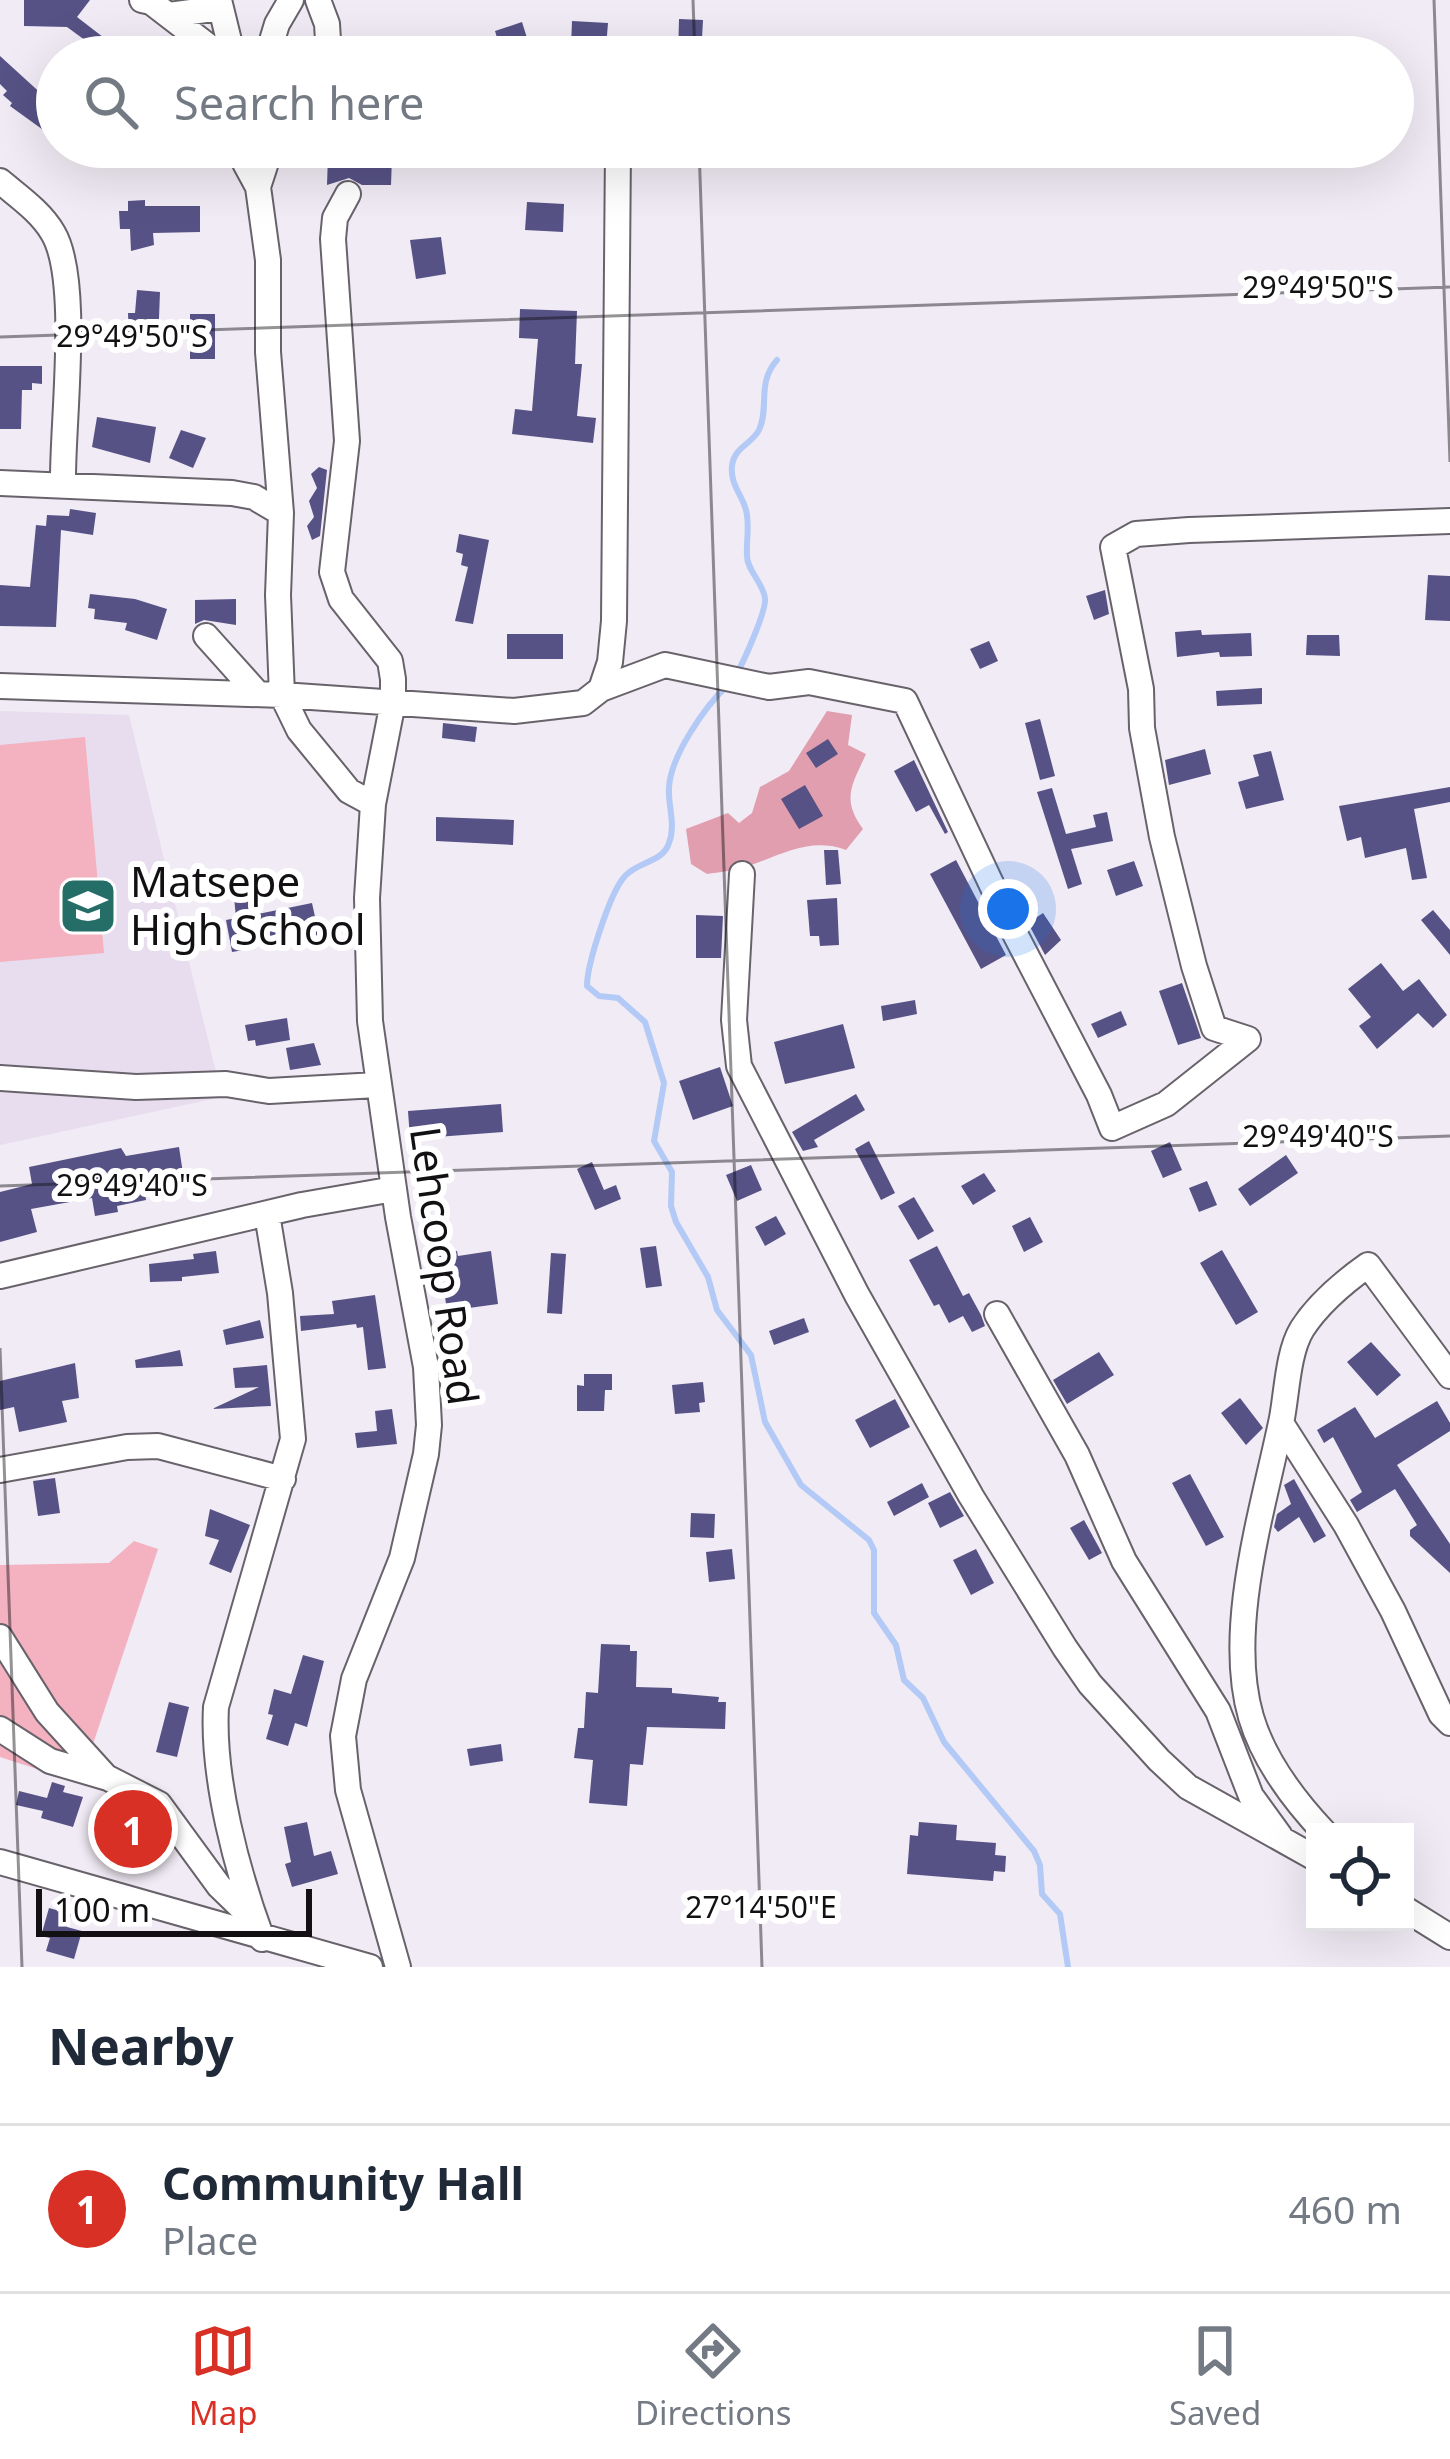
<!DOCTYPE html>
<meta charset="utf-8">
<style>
body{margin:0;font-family:"Noto Sans",sans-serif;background:#f6f6f7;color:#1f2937}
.controls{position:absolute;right:36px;bottom:36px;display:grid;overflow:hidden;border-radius:0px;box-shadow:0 12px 48px #0002}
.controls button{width:108px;height:108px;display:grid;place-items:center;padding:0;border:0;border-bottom:3px solid #e0e1e3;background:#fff;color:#1f2937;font:60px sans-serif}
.scale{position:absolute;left:36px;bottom:30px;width:276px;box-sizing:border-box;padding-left:12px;border:6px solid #121013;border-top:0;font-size:33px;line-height:42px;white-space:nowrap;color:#121013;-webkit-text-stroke:9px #fff;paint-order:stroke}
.you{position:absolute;left:1008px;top:909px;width:42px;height:42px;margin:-30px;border:9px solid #fff;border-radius:50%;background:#1a73e8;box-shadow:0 0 0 18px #1a73e833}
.badge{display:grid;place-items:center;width:78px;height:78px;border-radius:50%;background:#d93025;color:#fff;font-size:39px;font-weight:700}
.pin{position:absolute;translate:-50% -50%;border:6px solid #fff;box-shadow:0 3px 12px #0006}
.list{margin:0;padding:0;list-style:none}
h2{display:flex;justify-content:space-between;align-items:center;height:156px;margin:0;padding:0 48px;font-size:51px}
h2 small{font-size:39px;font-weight:400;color:#747a83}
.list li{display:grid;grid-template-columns:78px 1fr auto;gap:36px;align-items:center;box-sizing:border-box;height:168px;padding:0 48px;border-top:3px solid #e0e1e3}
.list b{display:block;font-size:45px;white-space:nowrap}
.list p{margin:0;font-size:39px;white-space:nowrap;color:#747a83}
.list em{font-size:39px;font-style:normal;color:#747a83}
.icon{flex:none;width:66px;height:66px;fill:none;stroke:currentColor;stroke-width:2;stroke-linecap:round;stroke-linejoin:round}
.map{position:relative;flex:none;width:1450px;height:1967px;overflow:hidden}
.search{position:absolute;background:#fff;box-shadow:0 12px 48px #0002;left:36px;right:36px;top:36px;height:132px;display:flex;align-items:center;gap:30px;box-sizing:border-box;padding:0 42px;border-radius:66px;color:#747a83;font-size:45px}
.sheet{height:324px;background:#fff}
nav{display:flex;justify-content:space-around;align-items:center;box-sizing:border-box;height:168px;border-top:3px solid #e0e1e3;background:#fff;font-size:33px;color:#747a83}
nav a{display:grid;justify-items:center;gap:6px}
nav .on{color:#d93025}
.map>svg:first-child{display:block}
.built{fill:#e7ddee}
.green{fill:#f4b1c0}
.forest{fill:#e19eae}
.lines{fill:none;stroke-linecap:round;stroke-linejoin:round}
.stream{stroke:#b2caf5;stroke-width:6}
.building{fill:#575285}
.minor-casing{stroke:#68626b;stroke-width:28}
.minor{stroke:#fff;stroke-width:24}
.ticks{fill:none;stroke:#121013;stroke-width:3;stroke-opacity:0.45}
.labels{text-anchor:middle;stroke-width:12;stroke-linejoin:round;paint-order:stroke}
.poi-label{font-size:42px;fill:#121013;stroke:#fff;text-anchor:start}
.street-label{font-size:42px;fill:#121013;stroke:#fff}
.ticks-label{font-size:30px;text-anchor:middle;fill:#121013;stroke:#fff;stroke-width:12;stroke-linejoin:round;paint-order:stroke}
</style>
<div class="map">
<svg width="1450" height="1967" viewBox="0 0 1450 1967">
<rect width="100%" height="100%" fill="#f1ebf5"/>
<!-- built -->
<path class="built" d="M0,711L129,715L222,1097L0,1145Z"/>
<!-- green -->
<path class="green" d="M85,737L104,953L0,962V745Z
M134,1541L158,1549L80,1783L0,1757V1565L109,1563Z"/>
<!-- forest -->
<path class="forest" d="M827,711L852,715L848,745L866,754C852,785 841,799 863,829L846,850C809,836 780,856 745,867C733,871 719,872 707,874L691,864L686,829L728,813L739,823L752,813L760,787L789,771Z"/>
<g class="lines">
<!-- stream -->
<path class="stream" d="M736,675C743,663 767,610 765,598C763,583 747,570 747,556C746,540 750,526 746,510C742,495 730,484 732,466C734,447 752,444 759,430C770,406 756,384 777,360
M728,685C705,706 670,757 669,788C668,807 676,825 669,843C663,862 640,861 626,875C611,889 587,964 587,986L599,996L618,998L645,1022L664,1083L654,1141L672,1172L671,1206L676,1222L708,1277L717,1310L751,1355L765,1422L801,1485L869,1540L874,1550V1613L896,1645L904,1680L923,1698L944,1742L1034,1851L1040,1865L1042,1894L1060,1914L1068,1967"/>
</g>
<!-- building -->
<path class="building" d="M24,0H90L77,17L112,44L104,54L67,27L24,26Z
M679,19L703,20L701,57H678Z
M572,21L608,23L606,48L571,47Z
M522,22L533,57H518L516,49L502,54L495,31Z
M0,56L57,108V140L10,106L12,103L3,95L7,91L0,84Z
M520,147H555L556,167L521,168Z
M328,156L392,157L391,185H362L349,178L327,185Z
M145,200V206H200V232L153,233L154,245L131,251L130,229H120L119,211H128V201Z
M527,202L564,204L563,232L525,230Z
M441,237L446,274L416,279L410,240Z
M137,290L160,292L158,344H129L128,313H135Z
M520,309L577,311L575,364H582L577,416L596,418L593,443L512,434L515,409L532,411L538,339L519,338Z
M190,314H215V359H190Z
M0,366H42V384L32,383V390H22L21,429H0Z
M97,417L156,427L150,463L92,447Z
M181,430L206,438L193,468L169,458Z
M319,467L327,470L320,536L312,540L307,526L314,517L309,501L317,488L311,474Z
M70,509L96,513L93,535L61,530L56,627L0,626V585L30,587L36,525L46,526L47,515L69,516Z
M459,534L489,540L473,624L455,621L468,567L461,565L463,554L456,552Z
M1428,575L1450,576V621L1425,620Z
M1105,590L1109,614L1094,620L1086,596Z
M90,594L135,599L167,609L157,640L125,630L127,623L94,619L95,609L88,608Z
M236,599V625L204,620L195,624V600Z
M1201,630L1202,635L1251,633L1252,656L1220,657L1219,652L1177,657L1175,632Z
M507,634H563V659H507Z
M1307,635H1339L1340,656L1306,655Z
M989,641L998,661L980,669L970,649Z
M1262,688V704L1217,706L1216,691Z
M1040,719L1055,776L1040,780L1025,723Z
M443,723L477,727L475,742L442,738Z
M828,739L838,754L816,768L806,753Z
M1205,749L1211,774L1169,785L1165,760Z
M1271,751L1284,800L1246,809L1238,782L1259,776L1253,755Z
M914,760L948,832L945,834L929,805L916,812L894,771Z
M805,785L823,816L799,829L781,799Z
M1450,787V802L1414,809L1427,878L1412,880L1406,848L1365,858L1361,837L1347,841L1339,806Z
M1052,788L1066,834L1096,827L1093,815L1107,812L1113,841L1071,849L1082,884L1068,889L1037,792Z
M436,817L514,820L513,845L436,841Z
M824,850H838L841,884L826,885Z
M956,860L1006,955L981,969L930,874Z
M1134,861L1143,886L1116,896L1107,870Z
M255,895L258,914L312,903L319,935L295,939L294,932L249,941L250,949L232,952L226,920L236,918L234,897Z
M837,898L839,945L820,946L819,936H810L807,900Z
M1433,910L1450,930V955L1421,920Z
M1043,913L1061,940L1045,955L1028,923Z
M696,915L723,916L721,958H696Z
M1381,963L1403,991L1419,979L1447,1015L1433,1028L1418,1013L1377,1049L1359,1026L1371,1017L1348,989Z
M1182,983L1201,1038L1178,1045L1159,991Z
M915,1000L917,1014L883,1021L881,1006Z
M1121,1011L1127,1025L1098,1038L1091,1024Z
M287,1018L290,1040L256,1046L255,1040L248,1041L245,1025Z
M843,1024L855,1068L785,1084L774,1042Z
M314,1043L321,1065L290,1070L286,1048Z
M720,1067L733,1106L693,1120L679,1081Z
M856,1094L865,1110L814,1140L818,1147L803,1151L792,1132Z
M501,1104L503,1132L410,1139L408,1111Z
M869,1141L895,1193L881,1200L855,1149Z
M1170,1142L1182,1170L1163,1178L1151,1151Z
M179,1147L184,1180L144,1186L146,1200L117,1206L118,1212L95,1216L92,1198L31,1209L37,1232L0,1242V1192L32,1184L29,1167L121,1148L126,1156Z
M1286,1155L1298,1173L1250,1206L1238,1189Z
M592,1162L604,1190L616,1185L621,1199L595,1210L577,1169Z
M751,1165L762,1190L737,1201L726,1175Z
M984,1173L996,1191L973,1205L961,1186Z
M1207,1181L1217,1205L1199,1212L1189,1188Z
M914,1197L934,1231L918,1240L898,1206Z
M776,1216L786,1234L765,1246L755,1227Z
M1030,1217L1043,1242L1024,1252L1012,1226Z
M656,1246L662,1286L646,1288L640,1248Z
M937,1246L963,1296L969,1293L981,1315L985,1326L972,1332L963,1316L949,1323L939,1304L934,1306L909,1260Z
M1222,1250L1258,1312L1236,1325L1200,1263Z
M216,1251L219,1273L182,1277V1281L150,1282L149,1264L194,1259L193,1254Z
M457,1251L458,1256L491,1251L498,1304L447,1311L439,1254Z
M551,1253L566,1254L562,1314L547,1313Z
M375,1295L386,1368L368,1370L363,1327L357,1328L356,1324L301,1331L300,1316L334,1314L332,1301Z
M804,1318L809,1332L774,1345L769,1331Z
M260,1320L264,1338L226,1345L223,1330Z
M1371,1342L1401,1375L1377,1396L1347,1362Z
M180,1350L183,1366L136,1368L135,1360Z
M1099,1352L1114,1375L1067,1404L1053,1380Z
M75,1363L79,1398L62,1401L67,1422L19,1432L14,1407L0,1410V1381Z
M267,1365L271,1406L212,1409L259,1387L235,1388L233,1368Z
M584,1374H612V1390H605L604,1411H577V1385L584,1386Z
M703,1382L705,1402L699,1403L700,1412L675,1414L672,1385Z
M1240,1398L1263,1428L1246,1445L1221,1413Z
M895,1399L910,1427L870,1448L855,1420Z
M1437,1401L1450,1423V1431L1397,1465L1450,1544V1573L1410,1536V1530L1417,1525L1395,1489L1357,1512L1350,1500L1362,1492L1333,1437L1324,1443L1317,1430L1355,1407L1375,1438Z
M392,1409L397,1444L357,1448L355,1433L377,1431L375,1411Z
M1190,1474L1224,1537L1206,1546L1172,1483Z
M55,1478L60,1513L38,1516L33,1481Z
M1294,1479L1326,1536L1314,1543L1299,1517L1278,1532L1274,1527L1277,1514L1291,1504L1284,1485Z
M922,1483L929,1497L894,1516L887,1502Z
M950,1492L964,1516L940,1528L928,1503Z
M210,1509L250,1525L231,1573L209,1564L219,1540L205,1536Z
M691,1513L715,1514L714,1538L690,1537Z
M1084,1520L1102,1553L1089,1560L1070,1528Z
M732,1549L735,1579L709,1582L706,1552Z
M976,1549L994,1583L971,1595L953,1560Z
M601,1644L630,1645V1651H637L636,1687L672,1688V1693L719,1697L718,1702H726L725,1729L647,1727L643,1765L630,1764L627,1806L589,1803L593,1760L574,1758L578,1728H584L586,1692L598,1693Z
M303,1655L324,1661L307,1727L295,1723L288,1746L266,1739L273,1715L268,1714L274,1689L291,1694Z
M169,1702L189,1707L177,1757L156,1752Z
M501,1744L503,1761L470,1766L467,1749Z
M52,1782L65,1786L63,1792L83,1797L73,1827L41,1818L43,1811L16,1805L19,1791L47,1798Z
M126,1806L150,1819L139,1857L96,1845L121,1841L116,1840Z
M307,1822L314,1856L331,1851L338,1874L292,1887L285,1864L291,1862L284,1827Z
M919,1822L957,1825L956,1840L996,1843L995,1855L1006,1856L1005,1872L994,1871L993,1881L907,1874L910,1835L918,1836Z
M49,1908L71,1914L67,1927L82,1931L74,1959L46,1951L50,1938L41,1936Z"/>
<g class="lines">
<!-- minor casing -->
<g class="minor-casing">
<path id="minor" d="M142,0L151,2L216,52L234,57
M219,0L233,57
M318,0L327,24L329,57
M169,15L220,8
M267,57L277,24L291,0
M244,147L245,163L258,187L268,260V352L281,513L278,595L282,695L299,730L349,791L373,804
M0,181C19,197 41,212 53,233C81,280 62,423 63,483
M258,187L271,147
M348,194L335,218L333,239L347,441L332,572L341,599L390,661L393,679V702L373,804L367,898L370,1021L398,1217L426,1367L429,1425L426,1454L402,1558L354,1679L343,1736L348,1790L398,1967
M0,483L232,493L254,497L281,513
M206,636L258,694
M0,686L282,695L514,711L583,703L601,689L610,662L614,621L618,147
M601,689L665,665L769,687L809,682L905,701L1013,930L1099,1095L1112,1128L1166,1104L1248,1039L1214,1028L1194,966L1162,837L1142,728L1141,689L1113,547L1136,534L1189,530L1450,521
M742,874L734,1020L739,1066L857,1295L971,1496L1065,1648L1090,1684L1159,1760L1188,1787L1315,1858
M0,1078L136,1087L226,1084L269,1091L377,1085
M0,1276L302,1205L394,1189
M997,1314L1077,1455L1124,1561L1218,1711L1251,1796L1280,1836
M1281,1423L1346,1525L1393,1611L1441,1714L1450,1723
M0,1470L127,1447L158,1446L283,1479
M0,1637L47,1712L106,1777
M0,1729L50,1761L108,1778L159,1804L219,1886L253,1919
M1324,1832C1293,1799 1264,1761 1251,1717C1225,1628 1264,1506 1282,1418C1287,1391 1288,1352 1302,1329C1318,1304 1344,1282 1368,1265L1450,1376
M0,1862L370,1967
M1405,1909L1450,1937
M262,1939C237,1871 212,1778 216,1707L293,1439L280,1293L267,1214"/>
</g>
<!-- minor -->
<use href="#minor" class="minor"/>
</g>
<!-- ticks -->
<path class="ticks" d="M693,0L695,57M1434,0L1450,462M699,147L762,1967M0,337L1450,287M0,1186L1450,1136M0,1348L22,1967"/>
<!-- icons -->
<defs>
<g id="school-square" transform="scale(3)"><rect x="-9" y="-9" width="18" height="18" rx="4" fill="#256e67" stroke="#fff"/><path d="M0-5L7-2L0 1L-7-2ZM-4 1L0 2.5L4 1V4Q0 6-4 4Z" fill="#fff"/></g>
</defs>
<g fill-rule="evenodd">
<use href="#school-square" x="88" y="906"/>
</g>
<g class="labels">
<!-- poi labels -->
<g class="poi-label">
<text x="130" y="897">Matsepe<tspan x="130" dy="48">High School</tspan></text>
</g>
<!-- street labels -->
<g class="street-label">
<text transform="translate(444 1266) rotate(82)" y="15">Lehcoop Road</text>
</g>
</g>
<g class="ticks-label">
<text x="1318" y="298">29°49'50"S</text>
<text x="132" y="347">29°49'50"S</text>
<text x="1318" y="1147">29°49'40"S</text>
<text x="132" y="1196">29°49'40"S</text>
<text x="761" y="1918">27°14'50"E</text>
</g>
</svg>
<div class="controls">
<button><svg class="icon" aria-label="locate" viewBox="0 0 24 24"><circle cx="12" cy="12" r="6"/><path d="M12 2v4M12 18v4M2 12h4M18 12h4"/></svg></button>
</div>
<div class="scale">100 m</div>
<div class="you"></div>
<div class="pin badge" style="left:133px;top:1829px">1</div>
<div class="search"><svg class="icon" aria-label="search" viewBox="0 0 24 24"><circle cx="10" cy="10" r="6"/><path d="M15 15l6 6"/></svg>Search here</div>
</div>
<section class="sheet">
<h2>Nearby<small></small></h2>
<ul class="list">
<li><span class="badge">1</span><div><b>Community Hall</b><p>Place</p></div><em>460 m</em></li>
</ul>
</section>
<nav>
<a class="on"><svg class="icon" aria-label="map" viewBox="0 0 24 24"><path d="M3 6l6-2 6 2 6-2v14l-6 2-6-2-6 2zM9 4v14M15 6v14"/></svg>Map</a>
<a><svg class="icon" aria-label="directions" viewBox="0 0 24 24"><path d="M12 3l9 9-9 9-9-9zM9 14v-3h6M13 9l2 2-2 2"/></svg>Directions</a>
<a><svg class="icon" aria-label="saved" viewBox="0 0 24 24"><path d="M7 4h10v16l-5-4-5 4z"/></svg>Saved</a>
</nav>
